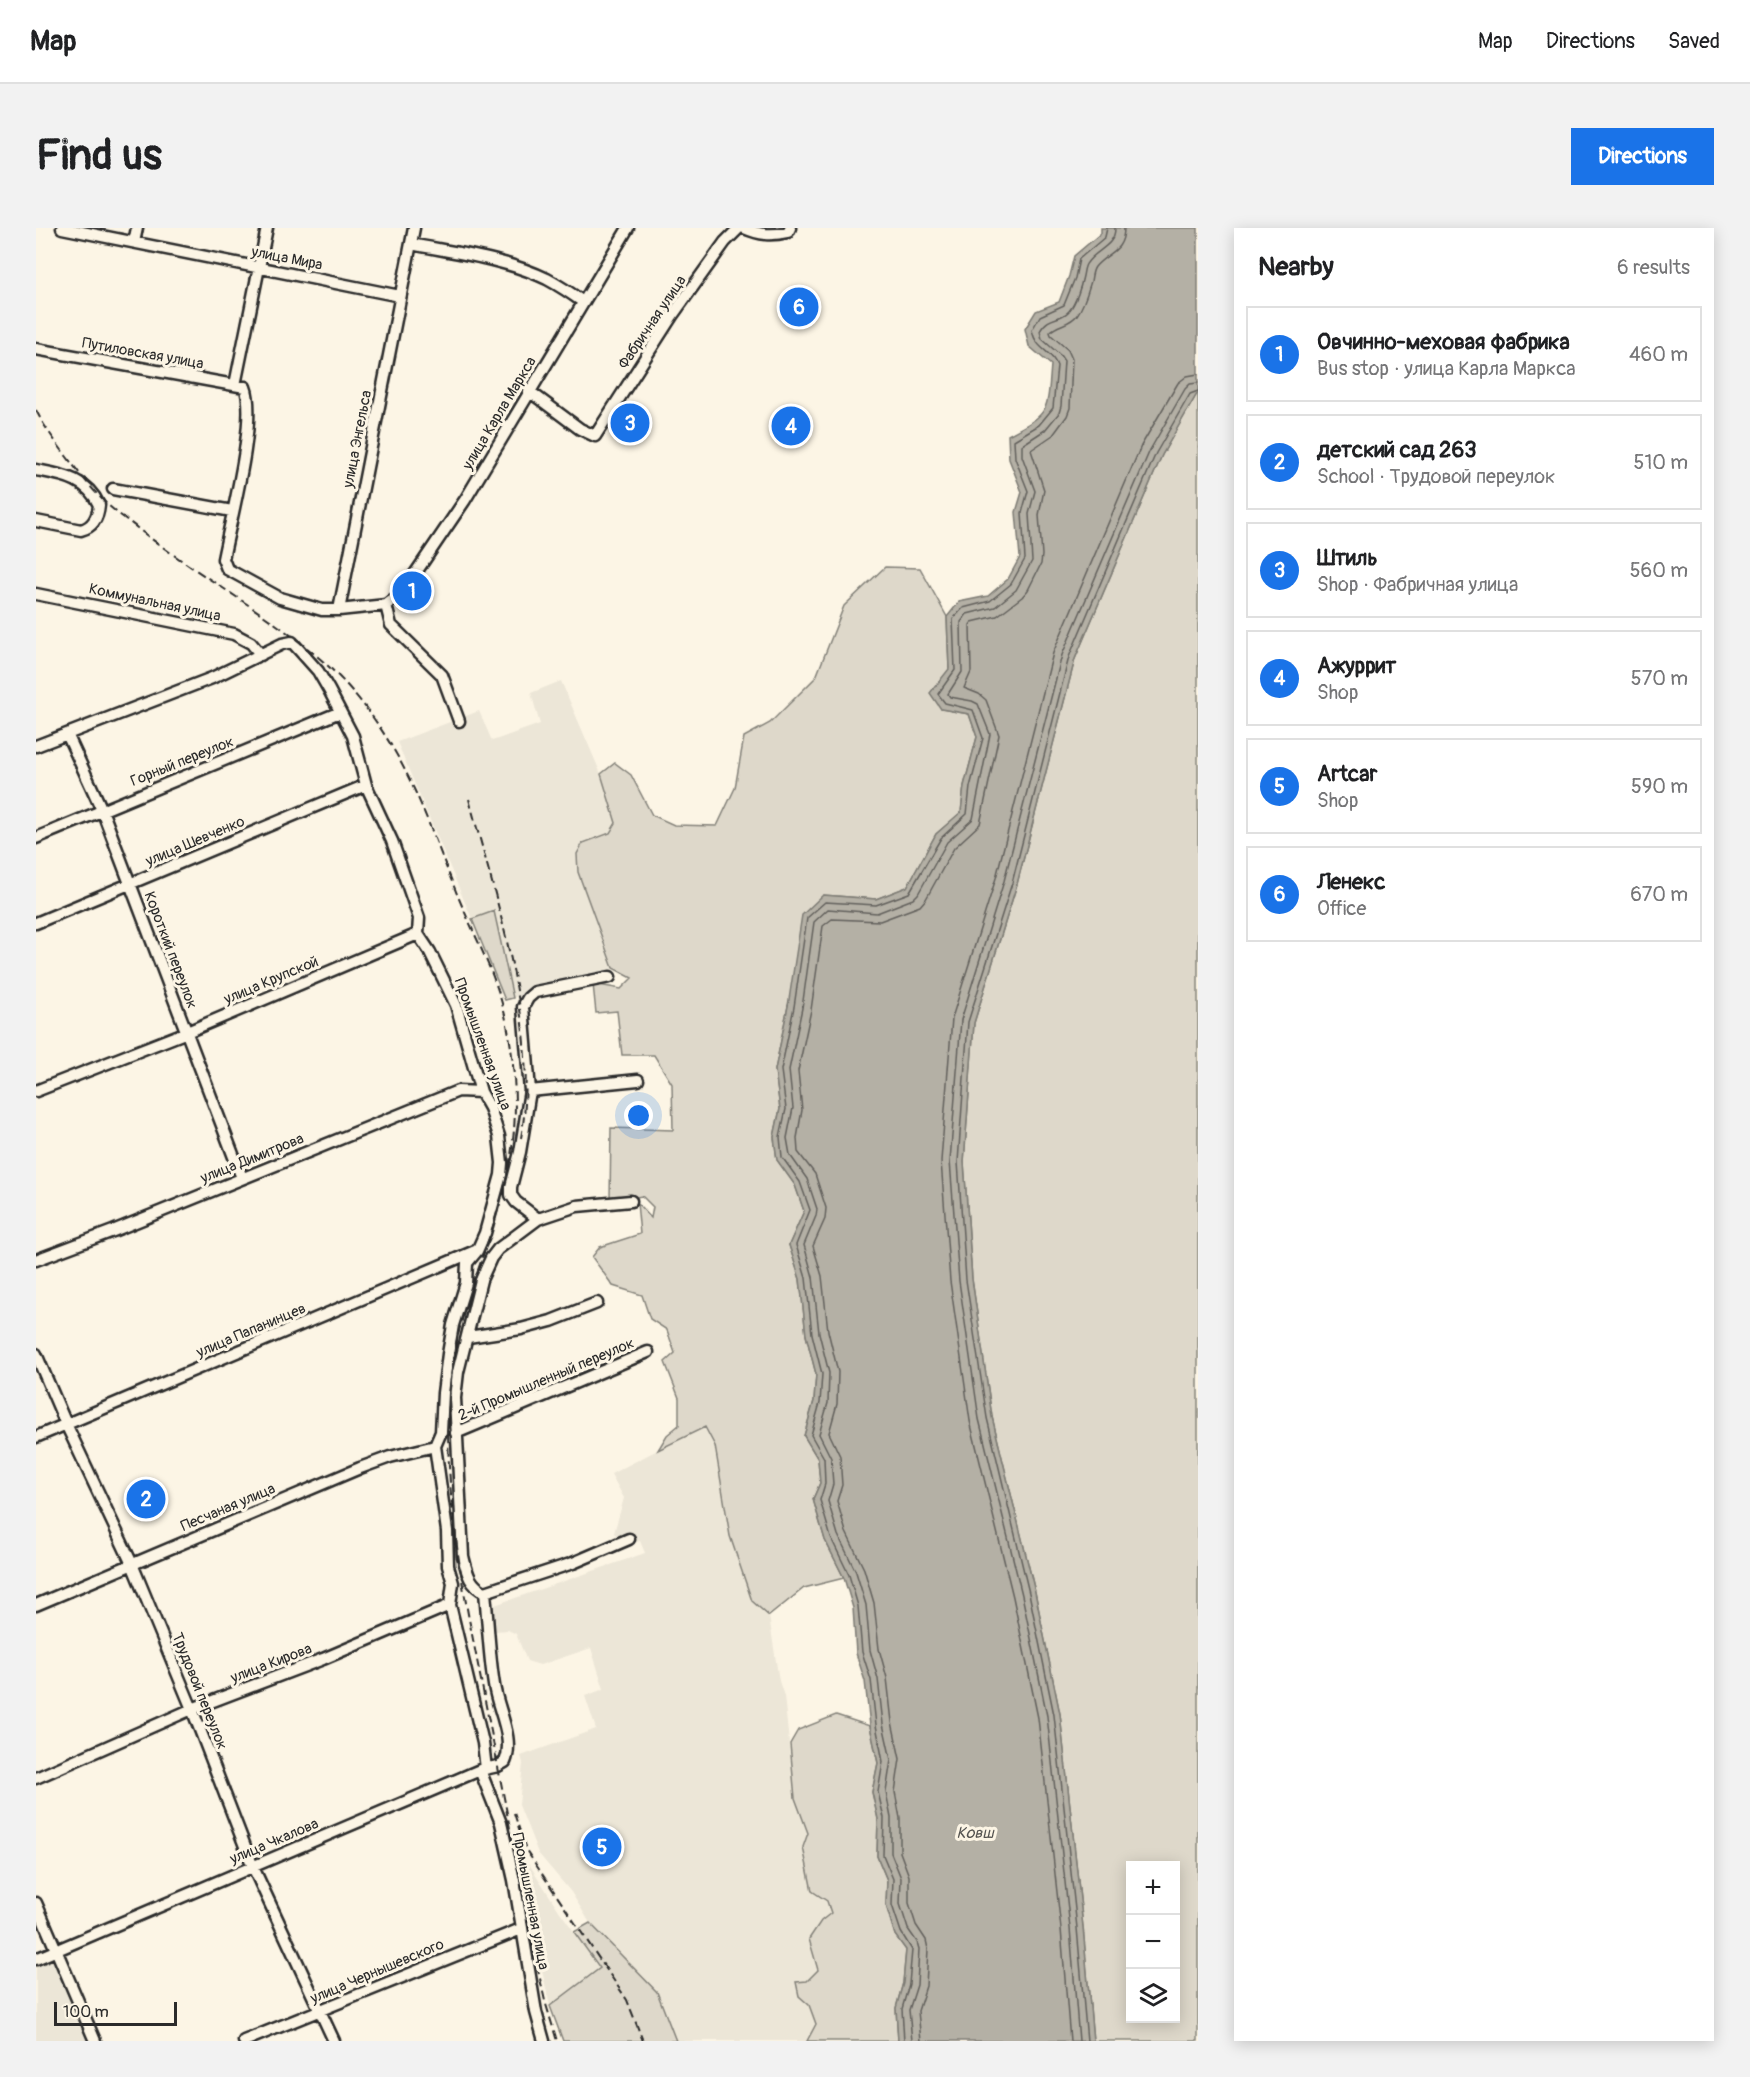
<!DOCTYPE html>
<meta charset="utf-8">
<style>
body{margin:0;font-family:Pangolin,sans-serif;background:#f2f2f2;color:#202124}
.controls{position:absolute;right:18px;bottom:18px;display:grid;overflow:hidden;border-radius:0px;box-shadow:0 3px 15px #0003}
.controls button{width:54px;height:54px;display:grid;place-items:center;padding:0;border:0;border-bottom:2px solid #e0e0e0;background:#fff;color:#202124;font:30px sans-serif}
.scale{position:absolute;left:18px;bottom:15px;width:123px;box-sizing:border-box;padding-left:6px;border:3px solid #2b2b2b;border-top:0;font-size:16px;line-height:21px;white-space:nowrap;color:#2b2b2b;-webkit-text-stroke:4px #fcf5e5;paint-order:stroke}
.you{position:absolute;left:603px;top:888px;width:21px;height:21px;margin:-15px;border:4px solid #fff;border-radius:50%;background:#1a73e8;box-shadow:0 0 0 9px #1a73e833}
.badge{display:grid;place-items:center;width:39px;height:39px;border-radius:50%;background:#1a73e8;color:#fff;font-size:20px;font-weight:700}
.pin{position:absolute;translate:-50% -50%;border:3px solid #fff;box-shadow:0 2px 6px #0006}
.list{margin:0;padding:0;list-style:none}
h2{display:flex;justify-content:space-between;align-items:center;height:78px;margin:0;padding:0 24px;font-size:26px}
h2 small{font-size:20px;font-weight:400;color:#757577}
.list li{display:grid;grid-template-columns:39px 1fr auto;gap:18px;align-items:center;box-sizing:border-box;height:96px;margin:0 12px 12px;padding:0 12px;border:2px solid #e0e0e0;border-radius:0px}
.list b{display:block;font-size:22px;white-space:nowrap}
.list p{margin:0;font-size:20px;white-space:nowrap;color:#757577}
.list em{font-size:20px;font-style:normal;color:#757577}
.icon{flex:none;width:33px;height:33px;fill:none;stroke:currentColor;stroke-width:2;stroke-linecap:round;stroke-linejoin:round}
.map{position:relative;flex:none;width:1162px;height:1813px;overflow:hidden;border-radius:0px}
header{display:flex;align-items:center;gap:36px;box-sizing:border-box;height:84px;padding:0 30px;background:#fff;border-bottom:2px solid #e0e0e0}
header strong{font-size:28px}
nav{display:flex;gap:33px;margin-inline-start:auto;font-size:21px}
.intro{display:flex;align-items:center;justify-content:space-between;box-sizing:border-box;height:144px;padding:0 36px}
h1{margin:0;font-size:42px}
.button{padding:15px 27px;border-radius:0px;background:#1a73e8;color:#fff;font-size:21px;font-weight:700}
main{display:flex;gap:36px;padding:0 36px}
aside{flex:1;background:#fff;border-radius:0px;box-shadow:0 3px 15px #0003}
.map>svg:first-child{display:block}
.built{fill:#ece6d7}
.green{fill:#ded8ca;stroke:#84827a;stroke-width:1.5;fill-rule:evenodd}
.water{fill:#b4b0a5;stroke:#7d7b74;stroke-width:1.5}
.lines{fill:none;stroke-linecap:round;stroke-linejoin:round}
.shore{stroke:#62605c;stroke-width:1.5}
.minor-casing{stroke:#2b2b2b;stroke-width:15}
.minor{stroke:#fcf5e5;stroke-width:10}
.rail{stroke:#2b2b2b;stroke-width:2;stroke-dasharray:9 4.5;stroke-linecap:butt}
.labels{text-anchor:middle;stroke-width:6;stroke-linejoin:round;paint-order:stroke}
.street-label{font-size:15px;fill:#2b2b2b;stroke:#fcf5e5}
.water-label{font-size:16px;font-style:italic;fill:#545350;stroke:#fcf5e5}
</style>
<header>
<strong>Map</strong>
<nav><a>Map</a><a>Directions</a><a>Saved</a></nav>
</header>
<div class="intro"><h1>Find us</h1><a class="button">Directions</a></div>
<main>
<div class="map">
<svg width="1162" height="1813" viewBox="0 0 1162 1813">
<rect width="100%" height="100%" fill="#fcf5e5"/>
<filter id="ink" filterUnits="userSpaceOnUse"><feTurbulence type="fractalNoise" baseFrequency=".0167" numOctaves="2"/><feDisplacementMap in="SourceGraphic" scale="12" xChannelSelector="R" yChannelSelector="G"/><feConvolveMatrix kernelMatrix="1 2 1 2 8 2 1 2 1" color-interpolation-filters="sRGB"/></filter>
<g filter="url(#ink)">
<!-- built -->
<path class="built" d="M525,453L565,546L580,595L574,605L548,615L542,644L577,740L568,746L498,762L477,770L458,683L436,691L361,514L443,483L456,513L504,496L495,465Z
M668,1198L679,1218L694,1308L716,1373L733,1388L743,1453L748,1468L759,1570L772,1605L795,1685L785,1693L773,1711L782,1742L771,1753L760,1754L763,1768L773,1777L780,1796L771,1813H640L621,1764L554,1695L535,1664L502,1625L483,1577L487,1535L485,1528L560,1501L549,1468L568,1461L555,1420L504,1437L491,1433L480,1406L472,1402L459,1403L456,1378L609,1325L604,1313L590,1317L578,1305L588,1270L575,1246Z
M493,1636L524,1684L564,1739L514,1778L483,1639Z
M12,1720L39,1787L51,1813H0V1725Z"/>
<!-- green -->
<path class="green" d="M1162,164V1813H1057L1047,1699L1024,1486L999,1364L956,1189L936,1051L928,934L938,795L981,656L1039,431L1126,227ZM1094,1638H1140V1790H1094Z
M849,339L884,340L911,389L913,441L905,481L933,486L941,509L928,558L925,585L900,606L871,659L840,671L787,667L752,778L739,842L744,881L738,909L741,932L759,957L768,983L753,1017L764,1051L770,1107L780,1146L778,1173L768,1208L782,1231L784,1255L777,1271L789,1312L808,1350L768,1360L733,1388L716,1373L694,1308L679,1218L669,1199L622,1222L631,1207L643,1197V1170L629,1134L639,1125L631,1102L614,1091L606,1067L577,1058L556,1029L564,1019L604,1006L601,975L615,990L617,979L606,968L574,973L575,900L637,902L636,856L618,827H586L581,783L560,785L557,756L585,761L596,750L577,740L542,644L541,626L547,615L574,605L580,595L565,546L579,535L595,547L616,587L638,597L681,598L699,560L708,509L734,495L780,449L808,378Z
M458,683L477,770L469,772L436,691Z
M800,1487L834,1498L842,1535L836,1564L842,1591L841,1628L851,1652L850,1677L859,1707L870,1722L867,1755L860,1780L862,1813H771L780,1796L773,1777L763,1768L760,1754L771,1753L782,1742L773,1711L785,1693L795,1685L791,1673L776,1663L767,1619L772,1605L759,1570L754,1516L762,1502Z
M554,1695L621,1764L640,1813H527L514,1778L564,1740L538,1704Z"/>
<!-- water -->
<path class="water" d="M1065,0H1162V164L1126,227L1039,431L981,656L938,795L928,934L936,1051L956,1189L999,1364L1024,1486L1047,1699L1057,1813H862L860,1780L867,1755L870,1722L859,1707L850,1677L851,1652L841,1628L842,1591L836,1564L842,1535L834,1498L829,1453L820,1425L817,1380L808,1350L789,1312L777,1271L784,1255L782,1231L768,1208L778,1173L780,1146L770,1107L764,1051L753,1017L768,983L759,957L741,932L738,909L744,881L739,842L752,778L766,687L787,667L840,671L871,659L900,606L925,584L928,558L941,509L933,486L905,481L894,465L913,441L911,389L923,374L952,368L972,351L984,329L980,284L986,264L973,231L972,207C1015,185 1011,184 1015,137L993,118L989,101L1000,83L1023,74L1033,48L1038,28L1065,5Z"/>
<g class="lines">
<!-- shore -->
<path class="shore" d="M868,1813L866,1781L873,1756L876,1722L865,1704L856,1677L857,1651L847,1627L848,1590L842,1564L847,1534L840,1497L835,1452L826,1424L822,1378L813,1347L795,1310L784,1272L789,1256L788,1230L775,1207L784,1175L786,1146L776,1106L770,1050L760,1017L774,982L764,954L746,929L744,909L750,881L745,842L758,779L771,690L789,674L840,677L873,665L905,610L931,586L934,559L947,510L937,482L909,475L902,466L919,442L917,391L927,380L954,373L975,356L989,331L986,285L992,263L979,230L978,212L1003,197L1017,180L1021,138C1016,122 1000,123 996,102L1004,88L1028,77L1039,50L1043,31L1069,9L1071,0
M876,1813L873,1782L881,1757L883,1721L881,1714L872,1701L864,1676L865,1650L855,1625V1590L850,1564L855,1532L847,1496L842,1451L834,1422L830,1377L820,1344L802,1307L792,1273L797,1256L795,1230L783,1206L792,1175L793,1145L783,1105L777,1049L768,1017L780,988L781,981L771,951L754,927L751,910L757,880L753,842L766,780L778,694L792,681L841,685L877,671L882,666L911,614L937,591L954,506L942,476L936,473L914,469L912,466L926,444L925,394L931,386L959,379L980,362L996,333L993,286L999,263L986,228V217L1009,202L1023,185L1025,178L1028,133L1024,127L1006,111L1004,103C1013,87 1024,93 1033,83C1040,75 1045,58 1047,48C1048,44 1048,38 1051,35C1060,21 1079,19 1079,0
M885,1813L882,1783L890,1758L892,1721L890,1712L880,1697L873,1675V1648L864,1624V1590L859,1564L864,1531L856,1494L851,1450L843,1421L838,1375L828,1341L810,1304L801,1273L806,1257L804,1228L793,1205L801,1176L802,1144L792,1103L786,1048L777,1018L789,991L790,980L779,946L762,924L761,910L766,882L762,843L775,782L787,698L796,691L844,693L884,678L890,671L918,620L944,596L963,507L950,472L943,466L928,460L935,444L934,397L936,394L961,388L986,369L992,362L1005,336L1006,327L1003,287L1008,262L995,222L1017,207L1031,188L1034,180L1036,131L1032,122L1015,107L1014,104C1021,96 1034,97 1041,87C1048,78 1052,63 1055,53C1056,49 1056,43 1059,39C1071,24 1088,25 1088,0
M1034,1813L1025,1701L1002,1490L977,1369L934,1193L914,1053L905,933L916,790L960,650L1017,425L1105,218L1142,155L1151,148L1162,146
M1043,1813L1034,1700L1011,1488L986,1367L943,1191L923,1053L914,933L925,792L968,653L1026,427L1114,222L1149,161L1154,156L1162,155
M1051,1813L1041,1700L1018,1487L993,1365L951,1190L930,1052L922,934L932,794L976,655L1033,429L1120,225L1154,166L1162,163"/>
<!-- minor casing -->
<g class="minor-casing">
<path id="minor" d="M26,0L364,68
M708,0C724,7 735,8 752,4L754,0
M98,14L101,0
M375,16C420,25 470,31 511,51C524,58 536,66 547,74
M0,121L209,159C222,191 194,294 187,331L191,341L244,370L286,382H303
M199,157L231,0
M493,163L544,201L559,208L636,88L689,14L703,0
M0,242C26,247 51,250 63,277C62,289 57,299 45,302L0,293
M77,261L196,283
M0,366L198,406L215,415L225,427
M350,377L366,365L429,272L592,0
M350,377L303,382L378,0
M350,377L355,397L406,447L423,493
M31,506L66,582L206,950
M0,518L176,450L246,416L256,414L282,443L293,462L317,508L330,557L356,613L383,690L382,706L394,724L420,777L445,864L454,880L463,908L466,935L465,947L449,1005L441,1023L431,1035L430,1055L417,1097L412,1126L407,1165L405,1204L399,1218
M0,610L304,484
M0,695L330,557
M0,863L151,804L382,706
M494,863L602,852
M502,991L541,978L595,973
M0,1032L77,1003L422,863L445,864
M432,1109L485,1101L515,1093L561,1075
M0,1126L30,1196L96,1336L156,1481L217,1639L298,1813
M420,1205L612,1124
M0,1209L439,1023
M399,1218L411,1303L412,1338L417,1355L414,1377L447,1515L450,1541
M449,1364C433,1357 431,1344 427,1328L419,1170L422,1144L445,1052L455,1030L462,1021L502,991L480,974L475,967V959L484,924L494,863L487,779L492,770L499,764L574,749
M449,1364L537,1335L593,1311
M0,1377L324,1240L354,1229L399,1218
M444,1542L465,1595L478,1652L500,1784L508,1813
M0,1550L156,1481L287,1431L414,1377
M0,1675L59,1813
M0,1731L444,1542L462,1538L469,1534C479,1511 461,1480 458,1457C453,1426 452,1395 449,1364
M208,1813L485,1701"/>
</g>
<!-- minor -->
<use href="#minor" class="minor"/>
<!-- rail -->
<path class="rail" d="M0,182C8,199 20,214 31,229C43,245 56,262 72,277C82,286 94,294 105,303C162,347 227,382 282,429C308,451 332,480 350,509C379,554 397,607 417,656C432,695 453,732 465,772C477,813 482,869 477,912C470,979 438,1042 422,1107C402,1196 416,1298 432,1386L499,1728L509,1773L521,1813
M433,571C461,676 504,802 485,910
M478,1585L490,1622L591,1772L607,1813"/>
</g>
</g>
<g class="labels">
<!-- street labels -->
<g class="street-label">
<text transform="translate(251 30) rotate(11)" y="5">улица Мира</text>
<text transform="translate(616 94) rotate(-56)" y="5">Фабричная улица</text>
<text transform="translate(107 125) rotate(10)" y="5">Путиловская улица</text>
<text transform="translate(463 185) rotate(-59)" y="5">улица Карла Маркса</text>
<text transform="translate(321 211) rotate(-79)" y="5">улица Энгельса</text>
<text transform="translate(119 374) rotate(12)" y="5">Коммунальная улица</text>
<text transform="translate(146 533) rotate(-22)" y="5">Горный переулок</text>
<text transform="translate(159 613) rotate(-23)" y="5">улица Шевченко</text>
<text transform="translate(135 722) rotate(69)" y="5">Короткий переулок</text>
<text transform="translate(235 752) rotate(-23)" y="5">улица Крупской</text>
<text transform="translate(447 816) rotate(70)" y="5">Промышленная улица</text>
<text transform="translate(216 930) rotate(-22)" y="5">улица Димитрова</text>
<text transform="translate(215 1102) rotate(-23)" y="5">улица Папанинцев</text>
<text transform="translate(510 1151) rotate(-23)" y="5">2-й Промышленный переулок</text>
<text transform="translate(192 1279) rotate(-23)" y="5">Песчаная улица</text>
<text transform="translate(235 1435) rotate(-21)" y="5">улица Кирова</text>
<text transform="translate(164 1463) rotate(68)" y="5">Трудовой переулок</text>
<text transform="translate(238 1613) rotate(-23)" y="5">улица Чкалова</text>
<text transform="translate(495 1673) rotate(79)" y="5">Промышленная улица</text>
<text transform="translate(341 1743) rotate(-23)" y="5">улица Чернышевского</text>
</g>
<!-- water labels -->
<g class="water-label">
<text x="939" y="1610">Ковш</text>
</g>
</g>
</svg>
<div class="controls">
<button>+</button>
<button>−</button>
<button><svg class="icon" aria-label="layers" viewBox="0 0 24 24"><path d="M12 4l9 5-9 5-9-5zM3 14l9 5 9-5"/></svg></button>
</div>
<div class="scale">100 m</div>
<div class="you"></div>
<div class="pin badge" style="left:376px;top:363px">1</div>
<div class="pin badge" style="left:110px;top:1271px">2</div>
<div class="pin badge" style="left:594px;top:195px">3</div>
<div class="pin badge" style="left:755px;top:198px">4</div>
<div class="pin badge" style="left:566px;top:1619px">5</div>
<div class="pin badge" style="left:763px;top:79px">6</div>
</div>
<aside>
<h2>Nearby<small>6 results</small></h2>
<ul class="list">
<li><span class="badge">1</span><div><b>Овчинно-меховая фабрика</b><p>Bus stop · улица Карла Маркса</p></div><em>460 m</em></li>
<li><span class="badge">2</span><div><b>детский сад 263</b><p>School · Трудовой переулок</p></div><em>510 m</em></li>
<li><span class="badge">3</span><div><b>Штиль</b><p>Shop · Фабричная улица</p></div><em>560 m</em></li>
<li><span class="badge">4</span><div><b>Ажуррит</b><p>Shop</p></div><em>570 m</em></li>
<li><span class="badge">5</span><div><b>Artcar</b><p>Shop</p></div><em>590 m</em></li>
<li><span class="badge">6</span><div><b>Ленекс</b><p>Office</p></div><em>670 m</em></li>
</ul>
</aside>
</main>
